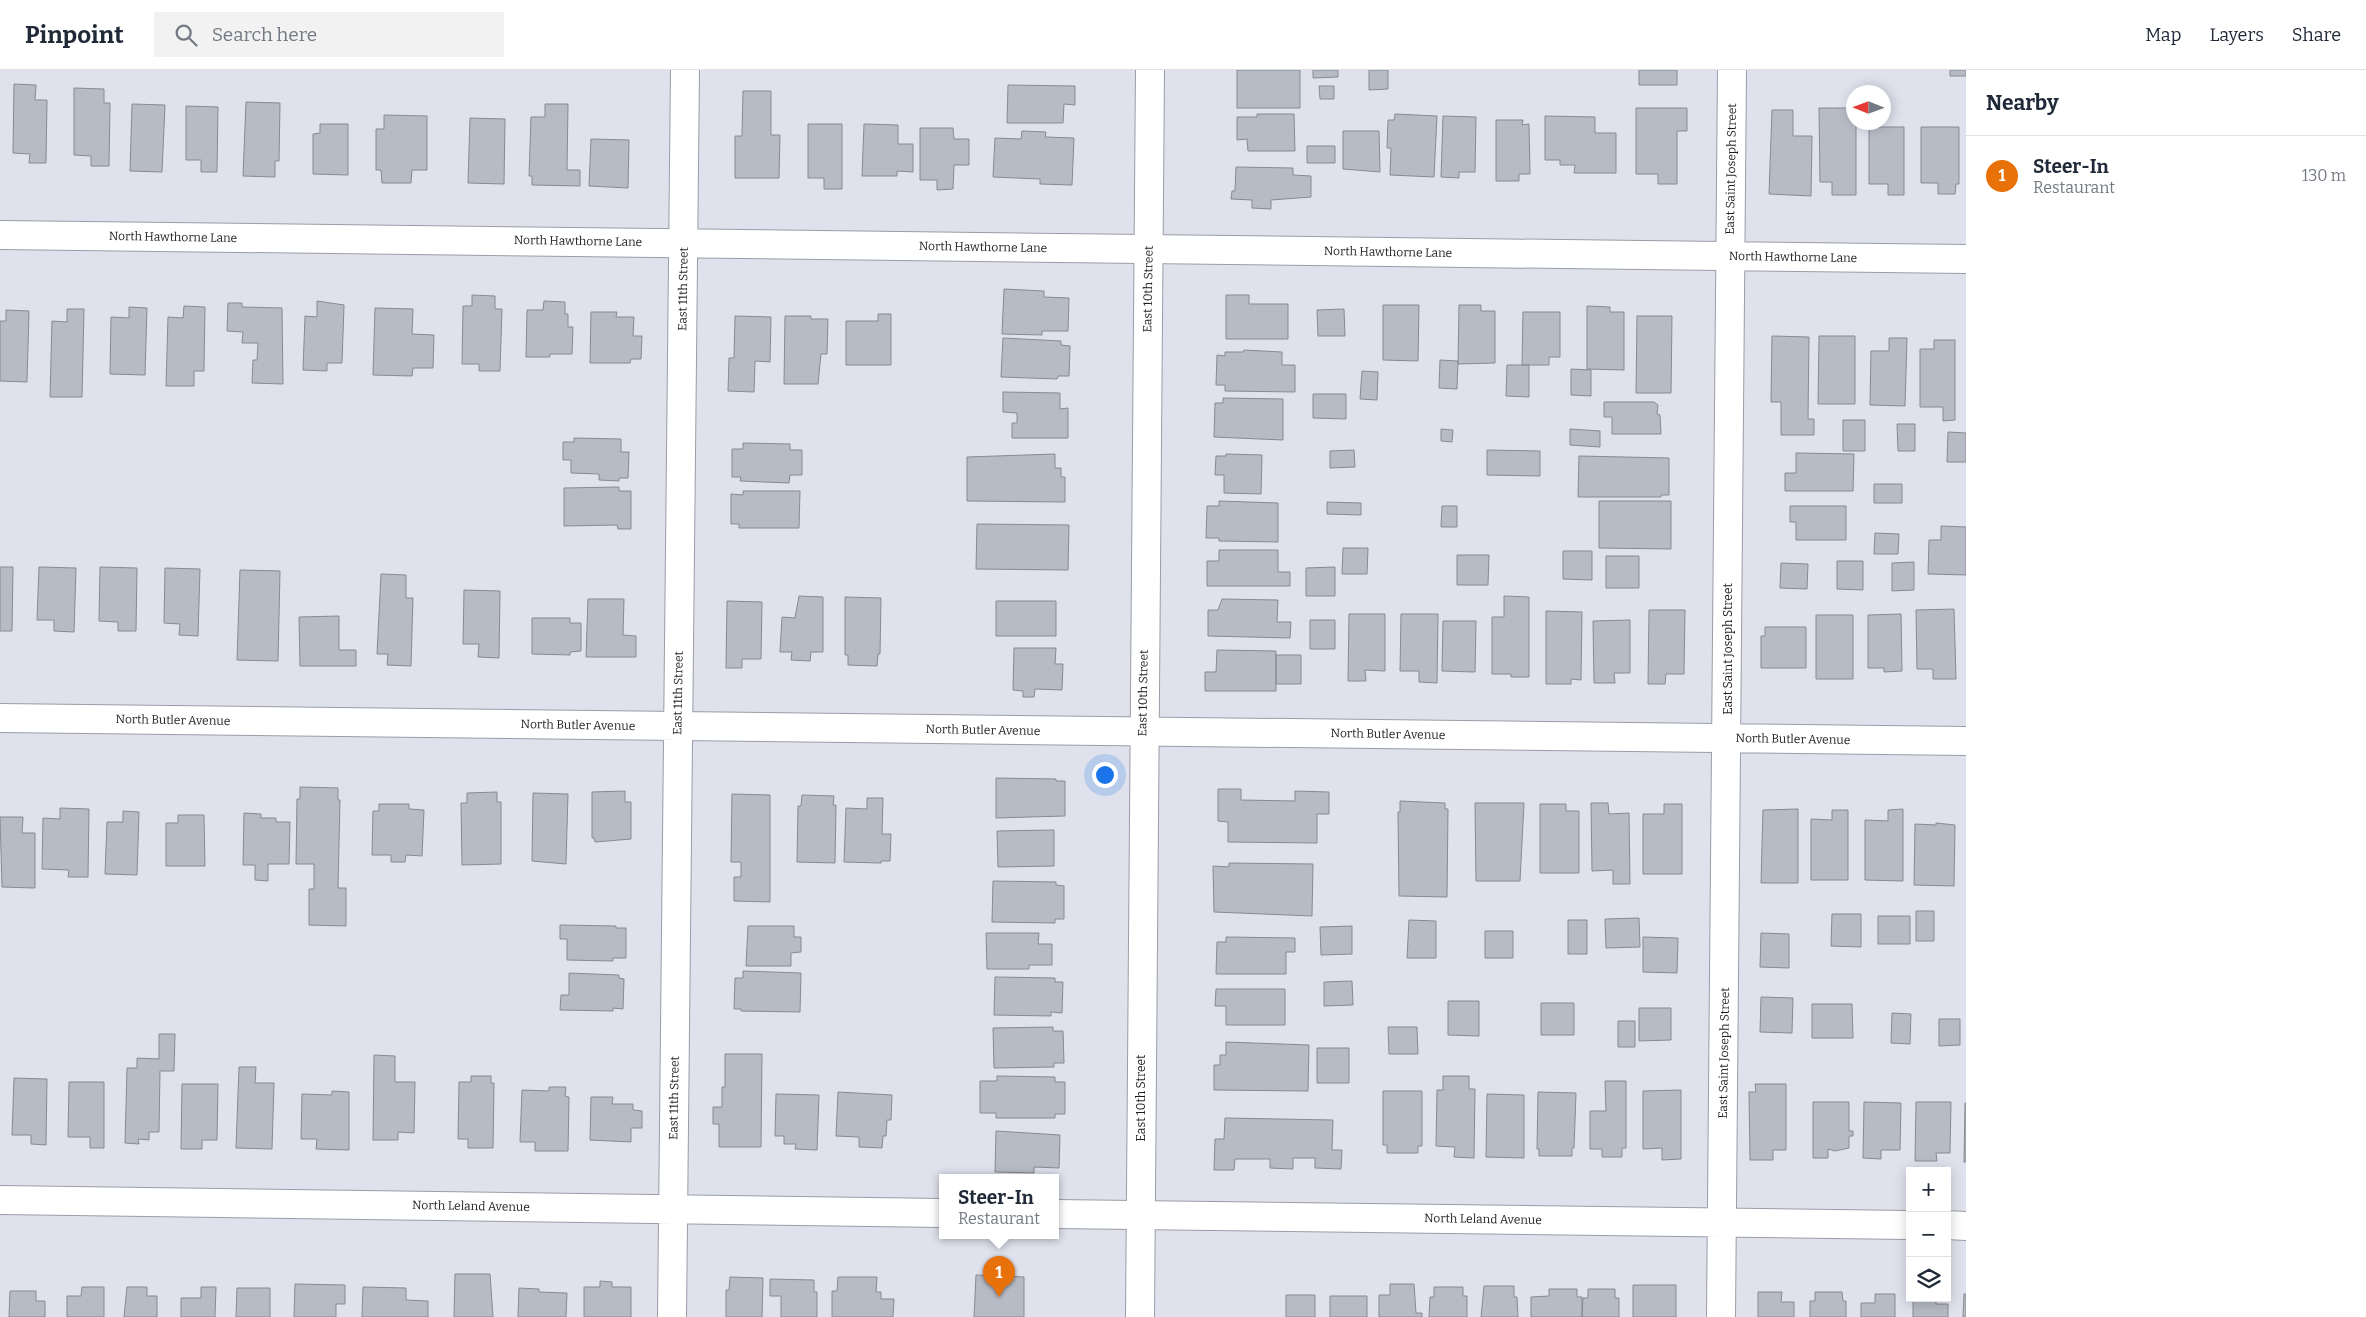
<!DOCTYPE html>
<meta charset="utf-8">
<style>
body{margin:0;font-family:Bitter,serif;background:#f2f2f3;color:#1f2937}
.controls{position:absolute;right:15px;bottom:15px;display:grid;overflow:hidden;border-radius:0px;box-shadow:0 2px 12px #0003}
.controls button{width:45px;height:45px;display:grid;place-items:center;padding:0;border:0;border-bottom:1px solid #e0e1e3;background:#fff;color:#1f2937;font:25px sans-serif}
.compass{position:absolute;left:1846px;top:15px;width:45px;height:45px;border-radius:50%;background:#fff;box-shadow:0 2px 12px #0003;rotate:271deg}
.you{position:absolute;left:1104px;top:704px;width:18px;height:18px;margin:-12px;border:4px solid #fff;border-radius:50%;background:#1a73e8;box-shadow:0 0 0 8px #1a73e833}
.badge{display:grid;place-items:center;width:32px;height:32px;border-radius:50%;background:#d93025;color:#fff;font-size:16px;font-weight:700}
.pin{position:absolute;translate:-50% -41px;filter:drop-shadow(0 1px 2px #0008)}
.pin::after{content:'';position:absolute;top:26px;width:18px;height:15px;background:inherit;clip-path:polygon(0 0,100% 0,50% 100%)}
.popup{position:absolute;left:939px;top:1104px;width:120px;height:65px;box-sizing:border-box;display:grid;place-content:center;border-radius:0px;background:#fff;filter:drop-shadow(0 1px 4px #0005);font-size:16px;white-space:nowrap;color:#747a83}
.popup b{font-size:19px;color:#1f2937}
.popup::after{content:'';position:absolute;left:50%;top:100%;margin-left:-10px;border:10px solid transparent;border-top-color:#fff}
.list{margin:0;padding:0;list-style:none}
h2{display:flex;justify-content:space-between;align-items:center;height:65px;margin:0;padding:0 20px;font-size:21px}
h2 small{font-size:16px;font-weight:400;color:#747a83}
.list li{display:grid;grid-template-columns:32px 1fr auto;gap:15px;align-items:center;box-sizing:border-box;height:80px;padding:0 20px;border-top:1px solid #e0e1e3}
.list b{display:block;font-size:19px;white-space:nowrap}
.list p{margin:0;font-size:16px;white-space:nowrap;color:#747a83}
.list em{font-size:16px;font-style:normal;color:#747a83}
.icon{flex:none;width:28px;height:28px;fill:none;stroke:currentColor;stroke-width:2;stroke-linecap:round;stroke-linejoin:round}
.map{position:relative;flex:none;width:1966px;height:1247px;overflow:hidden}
header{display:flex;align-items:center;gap:30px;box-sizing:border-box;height:70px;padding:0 25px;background:#fff;border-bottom:1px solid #e0e1e3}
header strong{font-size:24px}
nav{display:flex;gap:28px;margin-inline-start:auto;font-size:18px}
.search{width:350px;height:45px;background:#f2f2f3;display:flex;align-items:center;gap:12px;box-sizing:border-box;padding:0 18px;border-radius:0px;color:#747a83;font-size:19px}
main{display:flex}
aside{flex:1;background:#fff}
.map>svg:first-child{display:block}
.building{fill:#b7bbc5;stroke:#868a93}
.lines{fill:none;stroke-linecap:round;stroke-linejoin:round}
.minor-casing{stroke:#9a9da7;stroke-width:30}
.major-casing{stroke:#9a9da7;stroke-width:30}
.minor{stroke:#fff;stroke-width:28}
.major{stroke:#fff;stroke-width:28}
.labels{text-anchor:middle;stroke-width:4;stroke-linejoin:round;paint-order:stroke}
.street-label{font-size:12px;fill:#1d1e22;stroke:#fff}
</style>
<header>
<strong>Pinpoint</strong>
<div class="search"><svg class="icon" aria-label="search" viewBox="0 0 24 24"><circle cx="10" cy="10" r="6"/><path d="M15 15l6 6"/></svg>Search here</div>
<nav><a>Map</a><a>Layers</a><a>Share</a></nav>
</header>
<main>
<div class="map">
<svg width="1966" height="1247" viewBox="0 0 1966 1247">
<rect width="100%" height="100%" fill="#dfe2ed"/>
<!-- building -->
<path class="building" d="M1237,0H1300V38H1237Z
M1313,0H1338V7L1313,8Z
M1369,0H1388V19L1369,20Z
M1639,0H1677V15H1639Z
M1950,0H1966V6H1950Z
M14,14L36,15L35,30H47L46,93H29L30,84L13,83Z
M1008,15L1075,16V35L1064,34L1063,53H1007Z
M1319,16H1334V29H1320Z
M74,18L104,19V33H110L109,96H91V86L74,85Z
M743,21H771V65H780L779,108H735V66H742Z
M246,32L280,33L279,91H275V107L243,106Z
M132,34L165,35L162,102L130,101Z
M545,34H568L567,100H580V116L532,115V106H529L531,47H545Z
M186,36L218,37L217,102H201V90H186Z
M1636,38H1687V61H1677V114H1658V104H1636Z
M1819,38H1854V52H1856V125H1832V112H1820Z
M1772,40H1793V66H1812L1811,126L1769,124Z
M1257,44H1294L1295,81H1248L1247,69L1237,70V47H1257Z
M1395,44L1437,46L1434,107L1390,105L1391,78H1387L1388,50H1394Z
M384,45L427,46V100H412L411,113H382L381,100H376V59H384Z
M1443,46L1476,47L1475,102H1459V108L1441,107Z
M1545,46L1595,47V63H1616V103H1574L1575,95H1560V90H1545Z
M470,48L505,49L504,114L468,113Z
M1496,50H1523L1522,55L1529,54L1530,104H1519V111H1496Z
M320,54H348V105L313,104V64L320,63Z
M808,54H842V119H824V108H808Z
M864,54L898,55V74H913V102L897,101V106H862Z
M1869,57H1904V125H1888V114H1869Z
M1921,57H1959V114H1956L1955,124H1938V113H1921Z
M920,58H953L954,69H969V95H954L953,119L937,120V110H920Z
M1022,61L1046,62L1045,67L1074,68L1072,115L1040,114V109L993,107L995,68L1021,69Z
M1343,61H1379L1380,102L1343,99Z
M591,69L629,70L628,118L589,116Z
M1307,76H1335V93H1307Z
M1236,97L1293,98V105L1311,106V127L1271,130V139L1252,138V130L1231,129L1232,121H1235Z
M1004,219L1044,221V227L1069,228L1068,261H1042V265L1002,264Z
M472,225L495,226V239H502L500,301H479V294H462L463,236H472Z
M1226,225H1249V234H1288V269H1226Z
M317,231L344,235L342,293H327V301L303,300L305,246L317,247Z
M544,231L565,232V244H568V257H573L572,284H550V287H526L527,240H543Z
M228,233H242V237L282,238L283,314L252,313L253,290H257L258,273H242L243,262L227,261Z
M1383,235H1419L1418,291L1383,290Z
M1459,235H1481V241H1495V293L1458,294Z
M184,236L205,237L204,301H194V316H166L168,247L183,248Z
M1587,236L1610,237V242H1624V300L1587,299Z
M129,237L147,238L145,305L110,304L111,247L129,248Z
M375,238L413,239L412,264L434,265L433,298H413L412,306L373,305Z
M67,239H84L82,327H50L52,251L67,252Z
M1344,239L1345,266H1318L1317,240Z
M6,240L29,241L27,312L0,311V251H6Z
M591,242H617L616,247H634L633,266H642L641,289H631L630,293H590Z
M1523,242H1560V287H1549V295H1522Z
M878,244H891V295H846V251H878Z
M735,246L771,247L770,292L755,291L754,322L728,321L729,288H734Z
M785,246H811V249H828L827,284H821L818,314H784Z
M1637,246H1672L1671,323H1636Z
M1772,266L1809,267L1808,349H1814V365H1781V332H1771Z
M1819,266H1855V334H1818Z
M1003,268L1061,271V275L1070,276L1069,306H1058L1057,309L1001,307Z
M1889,268H1907L1905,336L1870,335L1871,281H1889Z
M1934,270H1955V350L1943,351V337H1920V279H1934Z
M1244,280L1282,282V295H1295V322L1225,321V315H1216L1217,285L1225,286V282H1243Z
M1440,290L1458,291L1457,319L1439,318Z
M1507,295H1529V327L1506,326Z
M1571,299L1591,300V326L1571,325Z
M1362,301L1378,302L1377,330L1360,329Z
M1003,322L1060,323V339L1068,338V368H1012V353H1017V343L1003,342Z
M1313,324H1346V349L1313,348Z
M1223,328L1283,329V370L1214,367L1215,333H1223Z
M1604,332H1654L1658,335L1657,344L1660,345L1661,364H1612V347H1604Z
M1843,350H1865V381H1843Z
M1897,354H1915V381H1898Z
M1441,359L1453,360L1452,372L1441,371Z
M1570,359L1600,361V377L1570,375Z
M1948,362L1966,363V392H1947Z
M574,368L621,369V382H629L628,408H619V411L599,410V404L571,403V390H563V372H574Z
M743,373L790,374V380H802V405H790L789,413L740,411L741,407H732V379H743Z
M1354,380L1355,397L1330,398V381Z
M1487,380L1540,381V406L1487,405Z
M1796,383L1854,384L1853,421H1785V403H1796Z
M1055,384V398H1061V407H1065V432L967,431V387Z
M1226,384L1262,385L1261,424L1224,423V405H1215L1216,386H1226Z
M1579,386L1669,388V425H1661V427H1578Z
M1874,414H1902V433H1874Z
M619,417V421H631V459H618L617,455L564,456V418Z
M743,421H800L799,458H739V454H731V424L743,425Z
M1219,431L1278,433V472L1219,471V468H1206L1207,436H1219Z
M1599,431H1671V479L1599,478Z
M1327,432L1361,433V445L1327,444Z
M1442,436H1457V457H1441Z
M1790,436H1846V470H1796V452H1790Z
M977,454L1069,455L1068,500L976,499Z
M1941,456L1966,457V505L1928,504L1929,470H1941Z
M1875,463L1899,464L1898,484H1874Z
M1343,478H1368L1367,504H1342Z
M1219,480H1278V502H1290V516H1207V491H1219Z
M1563,481H1592V510L1563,509Z
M1457,485H1489L1488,515H1457Z
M1606,486H1639V518H1606Z
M1837,491H1863V520L1837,519Z
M1914,492V520L1892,521V493Z
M1781,493L1808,494L1807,519L1780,518Z
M0,497H13L12,561H0Z
M39,497L76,498L74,562L54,561V550H37Z
M100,497L137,498L136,561H118V552L99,551Z
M1335,497V526H1306V498Z
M165,498L200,499L198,566L179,565L180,554L164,553Z
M240,500L280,501L278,591L237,590Z
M381,504L406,505V528H413L411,596L387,595L388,584H377Z
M464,520L500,521L499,588L478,587L479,574H463Z
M799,526L823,527V582H811L810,591L791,590L792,582H780L782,547L795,548Z
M1504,526L1529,527V607H1511V604H1492V547H1504Z
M845,527L881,528L880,584H878L877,596L848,595V585H845Z
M588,529H624L623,565L636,566V587H586Z
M1222,529L1278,530L1277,552H1291L1290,568L1208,566V540H1218Z
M727,531L762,532L761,589H742V598H726Z
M996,531H1056V566H996Z
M1954,539L1956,609H1933V599H1917L1916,540Z
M1649,540H1685L1684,604H1666L1665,614H1648Z
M1546,541L1582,542L1581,610L1571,609V614H1546Z
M1349,544H1385V601L1365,600L1366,611H1348Z
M1401,544H1438L1437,613L1419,612V601H1400Z
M1901,544L1902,601L1884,602V598H1868V545Z
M1816,545H1853V609H1816Z
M339,546V580H356V596H300L299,547Z
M532,548H570V553H581V581L570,582V585L532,584Z
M1310,550H1335V579H1310Z
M1630,550V603H1614L1615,613H1594L1593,551Z
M1443,551H1476L1475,602L1442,601Z
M1765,557H1806V598H1761V566H1765Z
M1014,578H1056L1055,594H1063L1062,620L1035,619L1034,627H1023V621L1013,620Z
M1217,580L1276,581V621H1205V602H1216Z
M1276,585H1301V614H1276Z
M996,708L1056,709V711H1065V746L996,748Z
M300,717L338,718V730H340L338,818H346V856L309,855V819H314V794H296L297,729H300Z
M1218,719H1241V730L1295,731V721L1329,722V744H1317V773L1228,772V752L1218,751Z
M625,721V732H631V769L595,772L594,768H592V722Z
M497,722V732H501V794L462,795L461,733H467V723Z
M533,723L568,724L566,794L532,791Z
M732,724L770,725V832L734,831V807H741V792H731Z
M802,725L834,726L833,735H836L835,793L797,792L798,736H801Z
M867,728H883L882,764H891L890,791H881V793L844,792L846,738L867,739Z
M1400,731L1445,733V739H1448L1447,827L1399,826L1398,742H1400Z
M1475,733H1524L1520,811H1476Z
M1591,733H1608L1609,744L1629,743L1630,814H1613V800L1592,801Z
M379,734H409V739L424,740L422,786L406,785L405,792H391V785H372L373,741H379Z
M1540,734H1566V741H1579V803H1540Z
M1664,734H1682V804H1643V744H1664Z
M60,738L89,739L88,807H68L69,800L42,799L43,748L60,749Z
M1798,739V813H1761L1763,740Z
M1903,739V811L1865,810V750L1888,751V740Z
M1832,740H1848V810H1811V749L1832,750Z
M123,741L139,742L137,805L105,804L107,752H123Z
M244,743L261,744V748H276V752H290L289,794H268V811L255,810V795H243Z
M178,745H204L205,796H166V753H178Z
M0,747H23L22,763H35V818L2,817Z
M1936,753L1955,755L1954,816L1914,815L1915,754L1936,755Z
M1054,760V796L998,797L997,761Z
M1229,793L1313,794L1312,846L1214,842L1213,796L1229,797Z
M993,811L1056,812V815L1064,816V849H1055V853L992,852Z
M1916,841H1934V871H1916Z
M1832,844H1861V877L1831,876Z
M1878,846H1910V874H1878Z
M1639,848L1640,877L1606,878L1605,849Z
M1409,850L1436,851V888H1407Z
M1568,850H1587V884H1568Z
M560,855L616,856V858H626V888H613V891L567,890V869H560Z
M748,856H794V867H801V882L791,883V896H746Z
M1352,856V884L1321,885L1320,857Z
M1485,861H1513V888H1485Z
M986,863H1039L1038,874H1052V895H1029V899H987Z
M1761,863L1789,864V898L1760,897Z
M1226,867L1295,868V882H1286V904H1216L1217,872H1226Z
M1643,867L1678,868L1677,903L1643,902Z
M743,901L801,903L800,942L741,941V939H734L735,908H743Z
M569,903L619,905V908L624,909L623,939L613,938V941L560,940L561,925H569Z
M995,907L1055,908V912H1063L1062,943L1051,942V946L994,945Z
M1352,911L1353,935L1324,936V912Z
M1216,919H1285V955H1226V936H1215Z
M1761,927L1793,928L1792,963L1760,962Z
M1448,931H1479V966L1448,965Z
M1541,933H1574V965H1541Z
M1812,934H1852L1853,968H1812Z
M1639,938H1671V970L1639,971Z
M1892,943L1911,944L1910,974L1891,973Z
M1939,949H1960V975L1939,976Z
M1618,951H1635V977H1618Z
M1053,957V961H1063L1064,993H1054V997L994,998L993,958Z
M1388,957H1417L1418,984H1389Z
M159,964H175L174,1001H160L159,1062H149V1070L138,1069L139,1074L125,1073L127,998H137V988L159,989Z
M1226,972L1309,975L1308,1021L1214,1020V995H1220V985H1226Z
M1317,978H1349V1013H1317Z
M725,984H762L761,1077H719V1054H713V1037H722V1017H725Z
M374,985L395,986V1012H415L414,1063L398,1062V1070H373Z
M239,997H256L255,1013H274L272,1079L236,1078Z
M471,1006H491V1013H494L493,1078H468V1069H458L459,1012H471Z
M997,1006L1055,1007V1012H1065V1044H1055V1048H996V1043H980V1011H997Z
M1443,1006H1469V1019H1475L1474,1088L1454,1087L1455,1077L1436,1076L1437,1020H1443Z
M14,1008L47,1009L46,1075L31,1074V1065H12Z
M1605,1011H1626V1078H1622V1087H1602V1079H1590V1041H1606Z
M69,1012H104V1078H90V1067H68Z
M182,1014H218L217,1070H202V1079H181Z
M1755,1014H1786V1080H1773V1090H1750L1749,1022H1756Z
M549,1017H566L565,1026L569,1027L568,1081H535V1072H520L522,1020L549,1021Z
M1681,1020V1089L1662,1090V1078L1643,1079V1021Z
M332,1021L349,1022V1080L316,1079L317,1069H301L302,1024L332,1025Z
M1383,1021H1422V1076H1418V1083H1387V1075H1383Z
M838,1022L892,1025L891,1050H887L886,1066H883L882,1078L859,1077V1067L836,1066Z
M1538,1022L1576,1023L1574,1078H1572V1086H1539V1079H1537Z
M776,1024L819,1025L817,1080L795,1079L796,1074H784V1066H775Z
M1487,1024L1524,1025V1088L1486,1087Z
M591,1027H613L612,1034H633V1040L642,1041V1058H631V1072L590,1070Z
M1813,1032H1849V1061H1853V1066H1849V1078L1835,1081L1828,1079V1088H1813Z
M1864,1032L1901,1033L1900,1080H1881V1089L1863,1088Z
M1916,1032H1951L1950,1083H1936L1937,1091H1915Z
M1965,1033H1966V1092H1964Z
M1225,1048L1333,1050L1332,1080H1342L1341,1099L1315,1098V1088H1293V1099L1270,1098V1089H1235L1234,1100H1214L1215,1069H1224Z
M996,1061L1060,1065L1059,1098L1034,1097V1103L995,1102Z
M455,1204H490L493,1247H454Z
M976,1205L1024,1207V1247H974Z
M730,1207L763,1208L762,1247H726V1220H729Z
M838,1207H877L876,1222H881V1229H894L893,1247H832V1221H837Z
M770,1209L814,1210V1222H817V1247H781V1226H770Z
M600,1211L612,1212V1217H631V1247H584V1217H600Z
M295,1214L345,1215V1234H336V1247H294Z
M1390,1214H1414L1416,1243H1422V1247H1379V1225H1390Z
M1633,1215H1676V1247H1633Z
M1484,1216H1514V1227H1517L1518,1247H1481Z
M82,1217H104V1247H67V1226H81Z
M127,1217H147V1226H157V1247H124Z
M201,1217H216L215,1247H181V1228H201Z
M363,1217L406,1218V1230L428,1231V1247H362Z
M1434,1217H1463V1226H1467V1247H1429L1430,1227H1434Z
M237,1218H270V1247H236Z
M519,1218L539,1219V1222L567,1223L566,1247H518Z
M1549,1219H1577V1227H1582V1247H1531V1227L1549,1226Z
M1588,1219H1615V1228H1619V1247H1582L1583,1228H1588Z
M10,1221H36V1231H45V1247H9Z
M1758,1222H1782L1781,1232H1794V1247H1758Z
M1815,1222H1842L1843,1231H1846V1247H1810V1231H1815Z
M1875,1224H1895V1247H1861V1233H1875Z
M1964,1224H1966V1247H1963Z
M1286,1225H1315V1247H1286Z
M1330,1226H1367V1247H1330Z
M1913,1228H1936V1234H1948V1247H1913Z"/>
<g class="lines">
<!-- minor casing -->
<g class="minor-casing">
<path id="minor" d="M0,165L1966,189
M0,648L1966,671
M0,1130L943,1143
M1055,1144L1910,1155
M1947,1155L1966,1156
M672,1247L685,0
M1721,1247L1732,0"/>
</g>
<!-- major casing -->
<g class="major-casing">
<path id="major" d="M1140,1247L1150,0"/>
</g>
<!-- minor -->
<use href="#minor" class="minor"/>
<!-- major -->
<use href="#major" class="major"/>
</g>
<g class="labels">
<!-- street labels -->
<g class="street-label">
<text transform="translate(1731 99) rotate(-89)" y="4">East Saint Joseph Street</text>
<text transform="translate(173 167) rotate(1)" y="4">North Hawthorne Lane</text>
<text transform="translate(578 171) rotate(1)" y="4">North Hawthorne Lane</text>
<text transform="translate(983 177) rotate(1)" y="4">North Hawthorne Lane</text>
<text transform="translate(1388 182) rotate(1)" y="4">North Hawthorne Lane</text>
<text transform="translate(1793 187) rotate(1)" y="4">North Hawthorne Lane</text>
<text transform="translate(683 219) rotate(-89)" y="4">East 11th Street</text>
<text transform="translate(1148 219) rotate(-89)" y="4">East 10th Street</text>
<text transform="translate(1728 579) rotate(-90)" y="4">East Saint Joseph Street</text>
<text transform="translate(678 623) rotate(-89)" y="4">East 11th Street</text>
<text transform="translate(1143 623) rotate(-89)" y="4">East 10th Street</text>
<text transform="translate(173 650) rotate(1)" y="4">North Butler Avenue</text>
<text transform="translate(578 655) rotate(1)" y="4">North Butler Avenue</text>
<text transform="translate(983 660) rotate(1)" y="4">North Butler Avenue</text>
<text transform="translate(1388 664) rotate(1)" y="4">North Butler Avenue</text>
<text transform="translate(1793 669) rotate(1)" y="4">North Butler Avenue</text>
<text transform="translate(1724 983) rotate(-89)" y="4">East Saint Joseph Street</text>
<text transform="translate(674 1028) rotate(-89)" y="4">East 11th Street</text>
<text transform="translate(1141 1028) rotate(-90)" y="4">East 10th Street</text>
<text transform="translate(471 1136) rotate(1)" y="4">North Leland Avenue</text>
<text transform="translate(1483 1149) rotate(1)" y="4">North Leland Avenue</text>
</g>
</g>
</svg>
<div class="controls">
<button>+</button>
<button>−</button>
<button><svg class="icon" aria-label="layers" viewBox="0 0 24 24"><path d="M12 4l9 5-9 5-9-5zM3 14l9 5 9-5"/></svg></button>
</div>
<svg class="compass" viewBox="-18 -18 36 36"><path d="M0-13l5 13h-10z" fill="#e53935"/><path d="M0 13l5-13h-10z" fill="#747a83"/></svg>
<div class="you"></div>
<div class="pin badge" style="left:999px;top:1227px;background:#e8710a">1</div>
<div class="popup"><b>Steer-In</b>Restaurant</div>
</div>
<aside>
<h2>Nearby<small></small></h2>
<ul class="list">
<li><span class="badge" style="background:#e8710a">1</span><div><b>Steer-In</b><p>Restaurant</p></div><em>130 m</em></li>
</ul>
</aside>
</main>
